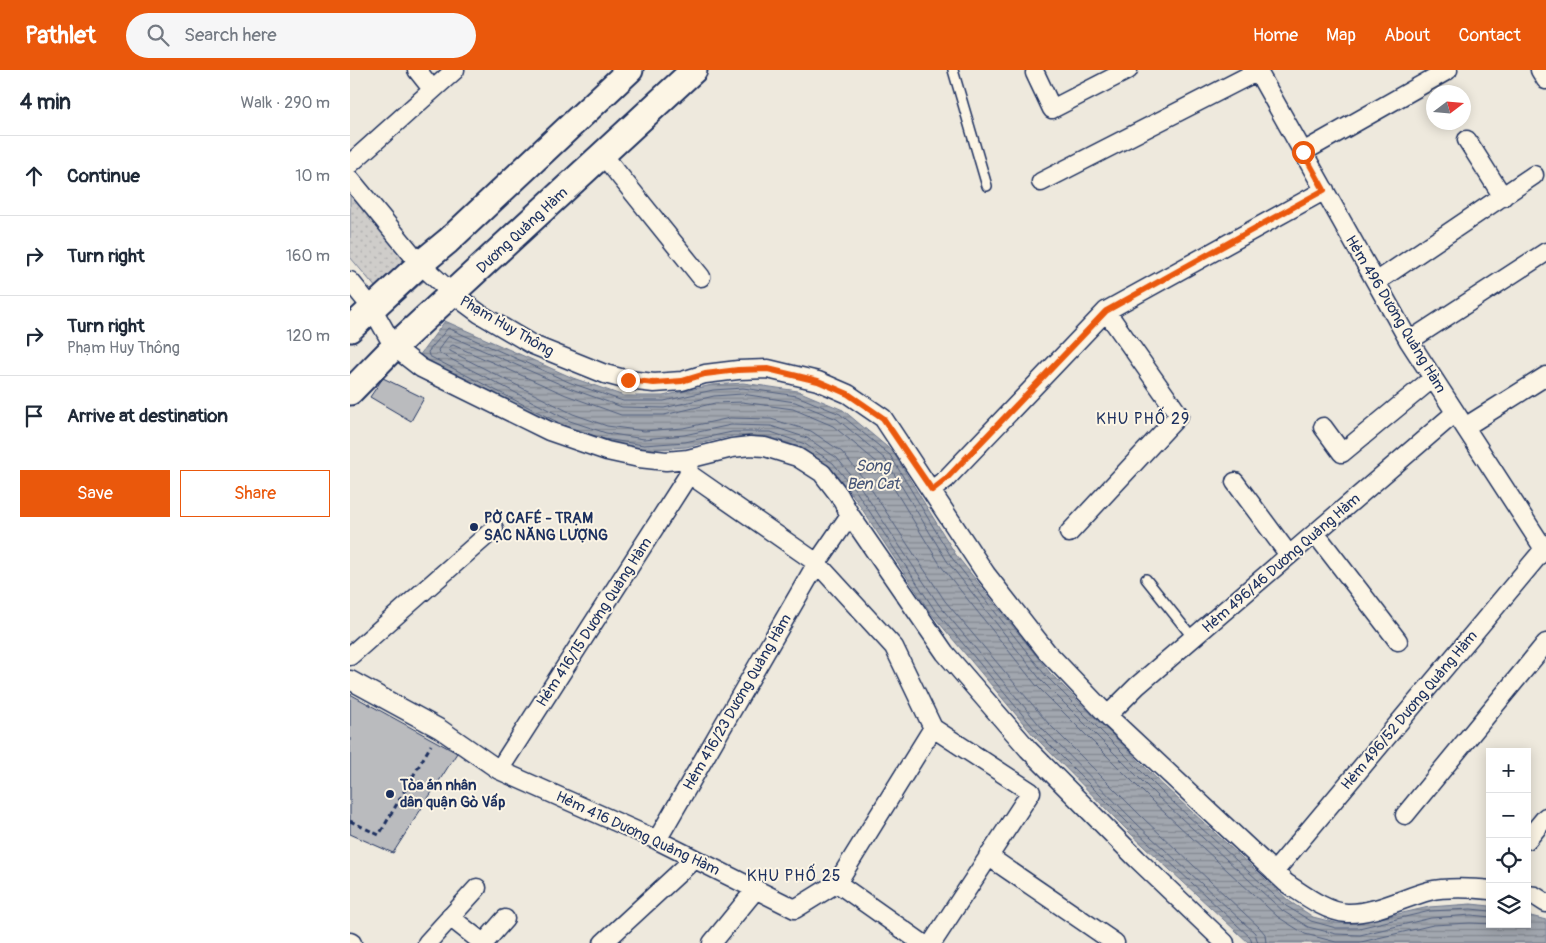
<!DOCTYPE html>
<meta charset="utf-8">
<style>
body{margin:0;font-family:Pangolin,sans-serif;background:#f6f6f7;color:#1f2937}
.controls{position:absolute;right:15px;bottom:15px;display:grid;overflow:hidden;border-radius:0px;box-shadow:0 2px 12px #0003}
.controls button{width:45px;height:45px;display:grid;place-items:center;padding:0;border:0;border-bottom:1px solid #e0e1e3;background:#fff;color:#1f2937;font:25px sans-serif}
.compass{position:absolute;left:1076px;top:15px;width:45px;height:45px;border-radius:50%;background:#fff;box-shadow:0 2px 12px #0003;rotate:74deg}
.stop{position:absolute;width:15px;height:15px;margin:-11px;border:4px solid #ea580c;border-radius:50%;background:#fff}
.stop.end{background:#ea580c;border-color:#fff;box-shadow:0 1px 5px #0008}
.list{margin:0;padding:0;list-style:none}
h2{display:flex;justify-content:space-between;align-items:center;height:65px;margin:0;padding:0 20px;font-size:21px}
h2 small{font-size:16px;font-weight:400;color:#747a83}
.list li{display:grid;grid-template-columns:32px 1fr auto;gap:15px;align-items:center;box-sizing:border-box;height:80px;padding:0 20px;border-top:1px solid #e0e1e3}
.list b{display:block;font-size:19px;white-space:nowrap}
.list p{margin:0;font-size:16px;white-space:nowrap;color:#747a83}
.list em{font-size:16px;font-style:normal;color:#747a83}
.actions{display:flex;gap:10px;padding:15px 20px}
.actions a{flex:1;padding:11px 0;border:1px solid #ea580c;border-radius:0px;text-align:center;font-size:18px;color:#ea580c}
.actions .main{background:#ea580c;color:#fff}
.icon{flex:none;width:28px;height:28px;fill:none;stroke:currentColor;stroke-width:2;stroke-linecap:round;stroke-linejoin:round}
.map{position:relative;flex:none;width:1196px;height:873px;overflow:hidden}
header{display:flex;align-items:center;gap:30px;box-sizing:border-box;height:70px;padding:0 25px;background:#ea580c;color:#fff}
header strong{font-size:24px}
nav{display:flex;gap:28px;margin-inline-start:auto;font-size:18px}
.search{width:350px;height:45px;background:#f6f6f7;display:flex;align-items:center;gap:12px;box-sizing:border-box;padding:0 18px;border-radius:28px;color:#747a83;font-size:19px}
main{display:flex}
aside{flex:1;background:#fff}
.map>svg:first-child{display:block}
.grass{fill:url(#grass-dots);stroke:#757e94}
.water{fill:url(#water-rules);stroke:#6c778f}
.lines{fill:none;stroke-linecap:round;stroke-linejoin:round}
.shore{stroke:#515f7e;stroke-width:1}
.building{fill:#babbbe;stroke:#1b2f5e}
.lane-casing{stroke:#1b2f5e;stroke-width:12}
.street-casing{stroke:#1b2f5e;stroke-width:21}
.secondary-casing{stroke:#1b2f5e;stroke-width:29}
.path{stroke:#1b2f5e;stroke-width:3;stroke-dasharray:5 4;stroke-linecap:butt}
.lane{stroke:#fcf5e5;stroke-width:9}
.street{stroke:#fcf5e5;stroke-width:18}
.secondary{stroke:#fcf5e5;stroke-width:25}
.route{stroke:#ea580c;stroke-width:6}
.poi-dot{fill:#1b2f5e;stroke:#fcf5e5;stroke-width:2}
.labels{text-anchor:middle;stroke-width:4;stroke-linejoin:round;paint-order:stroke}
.street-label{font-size:15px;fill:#1b2f5e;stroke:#fcf5e5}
.poi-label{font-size:15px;font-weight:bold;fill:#1b2f5e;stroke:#fcf5e5;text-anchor:start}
.neighbourhood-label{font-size:16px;letter-spacing:1px;fill:#1b2f5e;stroke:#fcf5e5}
.water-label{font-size:16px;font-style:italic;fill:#445376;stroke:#fcf5e5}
</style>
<header>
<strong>Pathlet</strong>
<div class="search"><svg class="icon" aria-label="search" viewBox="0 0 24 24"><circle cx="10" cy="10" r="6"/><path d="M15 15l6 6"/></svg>Search here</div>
<nav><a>Home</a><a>Map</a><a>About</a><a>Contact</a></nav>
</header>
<main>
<aside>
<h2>4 min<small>Walk · 290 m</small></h2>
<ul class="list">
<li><svg class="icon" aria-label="ahead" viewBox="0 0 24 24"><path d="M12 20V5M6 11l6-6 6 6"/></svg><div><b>Continue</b></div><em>10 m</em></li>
<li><svg class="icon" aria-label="right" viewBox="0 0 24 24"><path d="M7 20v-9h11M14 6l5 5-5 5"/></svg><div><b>Turn right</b></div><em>160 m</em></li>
<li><svg class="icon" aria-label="right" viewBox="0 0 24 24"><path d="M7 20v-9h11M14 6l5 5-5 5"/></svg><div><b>Turn right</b><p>Phạm Huy Thông</p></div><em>120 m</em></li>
<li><svg class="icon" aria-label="arrive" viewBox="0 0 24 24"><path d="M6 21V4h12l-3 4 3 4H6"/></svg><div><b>Arrive at destination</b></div></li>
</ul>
<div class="actions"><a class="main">Save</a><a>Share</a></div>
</aside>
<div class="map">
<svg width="1196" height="873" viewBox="0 0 1196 873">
<defs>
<pattern id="grass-dots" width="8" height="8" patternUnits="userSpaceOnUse" patternTransform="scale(1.25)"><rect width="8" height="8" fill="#cfcdca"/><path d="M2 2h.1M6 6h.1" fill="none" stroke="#b1b0b0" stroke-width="1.8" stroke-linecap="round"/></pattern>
<pattern id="water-rules" width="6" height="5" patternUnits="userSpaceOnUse" patternTransform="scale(1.25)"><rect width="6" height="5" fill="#a2a7af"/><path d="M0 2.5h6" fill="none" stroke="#838892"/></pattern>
</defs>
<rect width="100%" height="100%" fill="#eee9dd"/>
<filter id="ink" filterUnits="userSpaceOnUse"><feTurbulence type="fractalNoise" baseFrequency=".02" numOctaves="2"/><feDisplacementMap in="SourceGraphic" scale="10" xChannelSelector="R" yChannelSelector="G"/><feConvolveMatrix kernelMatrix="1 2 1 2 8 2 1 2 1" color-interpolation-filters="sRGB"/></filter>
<g filter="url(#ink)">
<!-- grass -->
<path class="grass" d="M0,119L75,210L43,238L0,187Z"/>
<!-- water -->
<path class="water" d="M95,251L223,308L274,326H313L362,315L393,313L448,321L493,340L543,382L606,485L700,603L816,718L939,831L963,847L986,853H1008L1079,837L1121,834L1140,836V854H1177V845L1196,850V873H899L780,763L684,666L580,542L502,424L480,397L452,378L420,367L383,366L336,377L294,380L253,374L216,362L69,286Z"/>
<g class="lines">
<!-- shore -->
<path class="shore" d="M217,357L79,286L78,282L98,258L221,313L273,331H314L363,320L393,318L447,326L490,344L540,385L602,488L696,606L812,722L936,836L961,851L986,858H1009L1080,841L1121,839L1140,841
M231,361L254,369L294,375L335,372L382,362H421L455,374L483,393L506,421L584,539L687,662L784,759L900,867L902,873
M908,873L905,863L788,755L692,658L589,535L511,418L487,388L457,368L421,356L381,355L334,365L294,369L256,363L220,351L89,283L88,280L98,267L100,266L219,318L272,337L314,338L364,326L392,324L445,332L487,349L535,389L597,491L691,610L808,727L933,841L958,857L986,864L1010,865L1081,848L1121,845L1140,847
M916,873L915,864L910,858L794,749L698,653L595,531L517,413L492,382L461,361L421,349L380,348L333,358L294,361L257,356L223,344L100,281L99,277L103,275L216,325L271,345H314L365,333L392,332L443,339L483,356L529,394L591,496L686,615L803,732L928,847L955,864L986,872H1011L1083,855L1120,853L1144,854"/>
</g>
<!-- building -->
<path class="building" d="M33,308L74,328L61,351L20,327Z
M0,624L107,683L43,783L0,764Z"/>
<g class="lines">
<!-- lane casing -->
<g class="lane-casing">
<path id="lane" d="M603,0L637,116
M796,509L843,568"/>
</g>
<!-- street casing -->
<g class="street-casing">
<path id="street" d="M67,0L82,19
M907,0L1059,271L1196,482
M1190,0L1196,10
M685,3L702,39L778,0
M1117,70L1153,127
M953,82L1098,0
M253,85L351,207
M0,94L105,0
M0,109L70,194L103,224L130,244L183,275L255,304L278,310L304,313L332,311L355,304L388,300L418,299L468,311L498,324L533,348L636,504L697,582L762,650L936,813C953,824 976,842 997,843C1024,844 1053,828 1079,821C1094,817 1124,818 1140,820
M691,112L908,1
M0,211L22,238L44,277L71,298L199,361L257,381L289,388L316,391L338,389L382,378L400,376L415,377L447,387L472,403L489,425L500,445L595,583L678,679L787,789L875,873
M1026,212L1184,105
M1059,271L1196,182
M973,357L992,383L1083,308
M1115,357L1196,306
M339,404L467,493L544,577L583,658L681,722L582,873
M885,412L939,485
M582,420L596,409L756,241L975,120
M719,463L829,345L756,241
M965,463L1048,571
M0,586L144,459
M0,610L90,659L149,700L307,770L445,839L487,813L572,873
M758,645L787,616L1105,343
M149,700L339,404L338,392
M1055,745L1196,573
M307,770L467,493L500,445
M1177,770L1196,747
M638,786L765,873
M924,802L1194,479
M487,813L583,658
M1177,825L1185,826L1196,833
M100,847L133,873
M0,872L2,873
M77,873L127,818
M134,873L155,849
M253,873L344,789
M362,873L406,819"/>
</g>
<!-- secondary casing -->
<g class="secondary-casing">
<path id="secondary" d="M0,259L70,194L98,171L280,0
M0,322L44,277L344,0"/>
</g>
<!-- path -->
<path class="path" d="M0,751L29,765L81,675"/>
<!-- lane -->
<use href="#lane" class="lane"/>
<!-- street -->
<use href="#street" class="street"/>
<!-- secondary -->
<use href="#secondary" class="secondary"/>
</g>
</g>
<g class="lines" filter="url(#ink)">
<!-- route -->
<path class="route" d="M278,310L304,313L332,311L355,304L388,300L418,299L468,311L498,324L533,348L582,420L596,409L756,241L974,120L953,82"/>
</g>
<!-- markers -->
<g class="poi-dot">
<circle cx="124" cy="457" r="5"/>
<circle cx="40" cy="724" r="5"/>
</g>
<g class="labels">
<!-- street labels -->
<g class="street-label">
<text transform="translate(172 160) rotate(-43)" y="5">Dương Quảng Hàm</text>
<text transform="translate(1046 244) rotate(59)" y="5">Hẻm 496 Dương Quảng Hàm</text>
<text transform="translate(157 256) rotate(30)" y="5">Phạm Huy Thông</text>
<text transform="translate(931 493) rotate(-41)" y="5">Hẻm 496/46 Dương Quảng Hàm</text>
<text transform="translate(244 552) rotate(-57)" y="5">Hẻm 416/15 Dương Quảng Hàm</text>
<text transform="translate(387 632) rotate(-60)" y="5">Hẻm 416/23 Dương Quảng Hàm</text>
<text transform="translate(1059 640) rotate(-50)" y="5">Hẻm 496/52 Dương Quảng Hàm</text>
<text transform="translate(288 763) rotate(25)" y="5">Hẻm 416 Dương Quảng Hàm</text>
</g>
<!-- poi labels -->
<g class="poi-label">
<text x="134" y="453">PỜ CAFÉ - TRẠM<tspan x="134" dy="17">SẠC NĂNG LƯỢNG</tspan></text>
<text x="50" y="720">Tòa án nhân<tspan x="50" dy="17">dân quận Gò Vấp</tspan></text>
</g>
<!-- neighbourhood labels -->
<g class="neighbourhood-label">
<text x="793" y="354">KHU PHỐ 29</text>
<text x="444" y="811">KHU PHỐ 25</text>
</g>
<!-- water labels -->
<g class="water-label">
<text x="523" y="401">Song<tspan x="523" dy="18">Ben Cat</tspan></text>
</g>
</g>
</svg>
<div class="controls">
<button>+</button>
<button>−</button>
<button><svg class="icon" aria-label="locate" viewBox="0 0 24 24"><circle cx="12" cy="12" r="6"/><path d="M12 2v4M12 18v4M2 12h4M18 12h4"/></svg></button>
<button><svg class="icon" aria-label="layers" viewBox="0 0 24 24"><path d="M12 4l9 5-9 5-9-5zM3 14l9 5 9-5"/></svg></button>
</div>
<svg class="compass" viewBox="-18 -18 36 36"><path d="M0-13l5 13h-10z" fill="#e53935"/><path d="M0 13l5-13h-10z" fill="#747a83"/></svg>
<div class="stop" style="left:953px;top:82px"></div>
<div class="stop end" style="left:278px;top:310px"></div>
</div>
</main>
